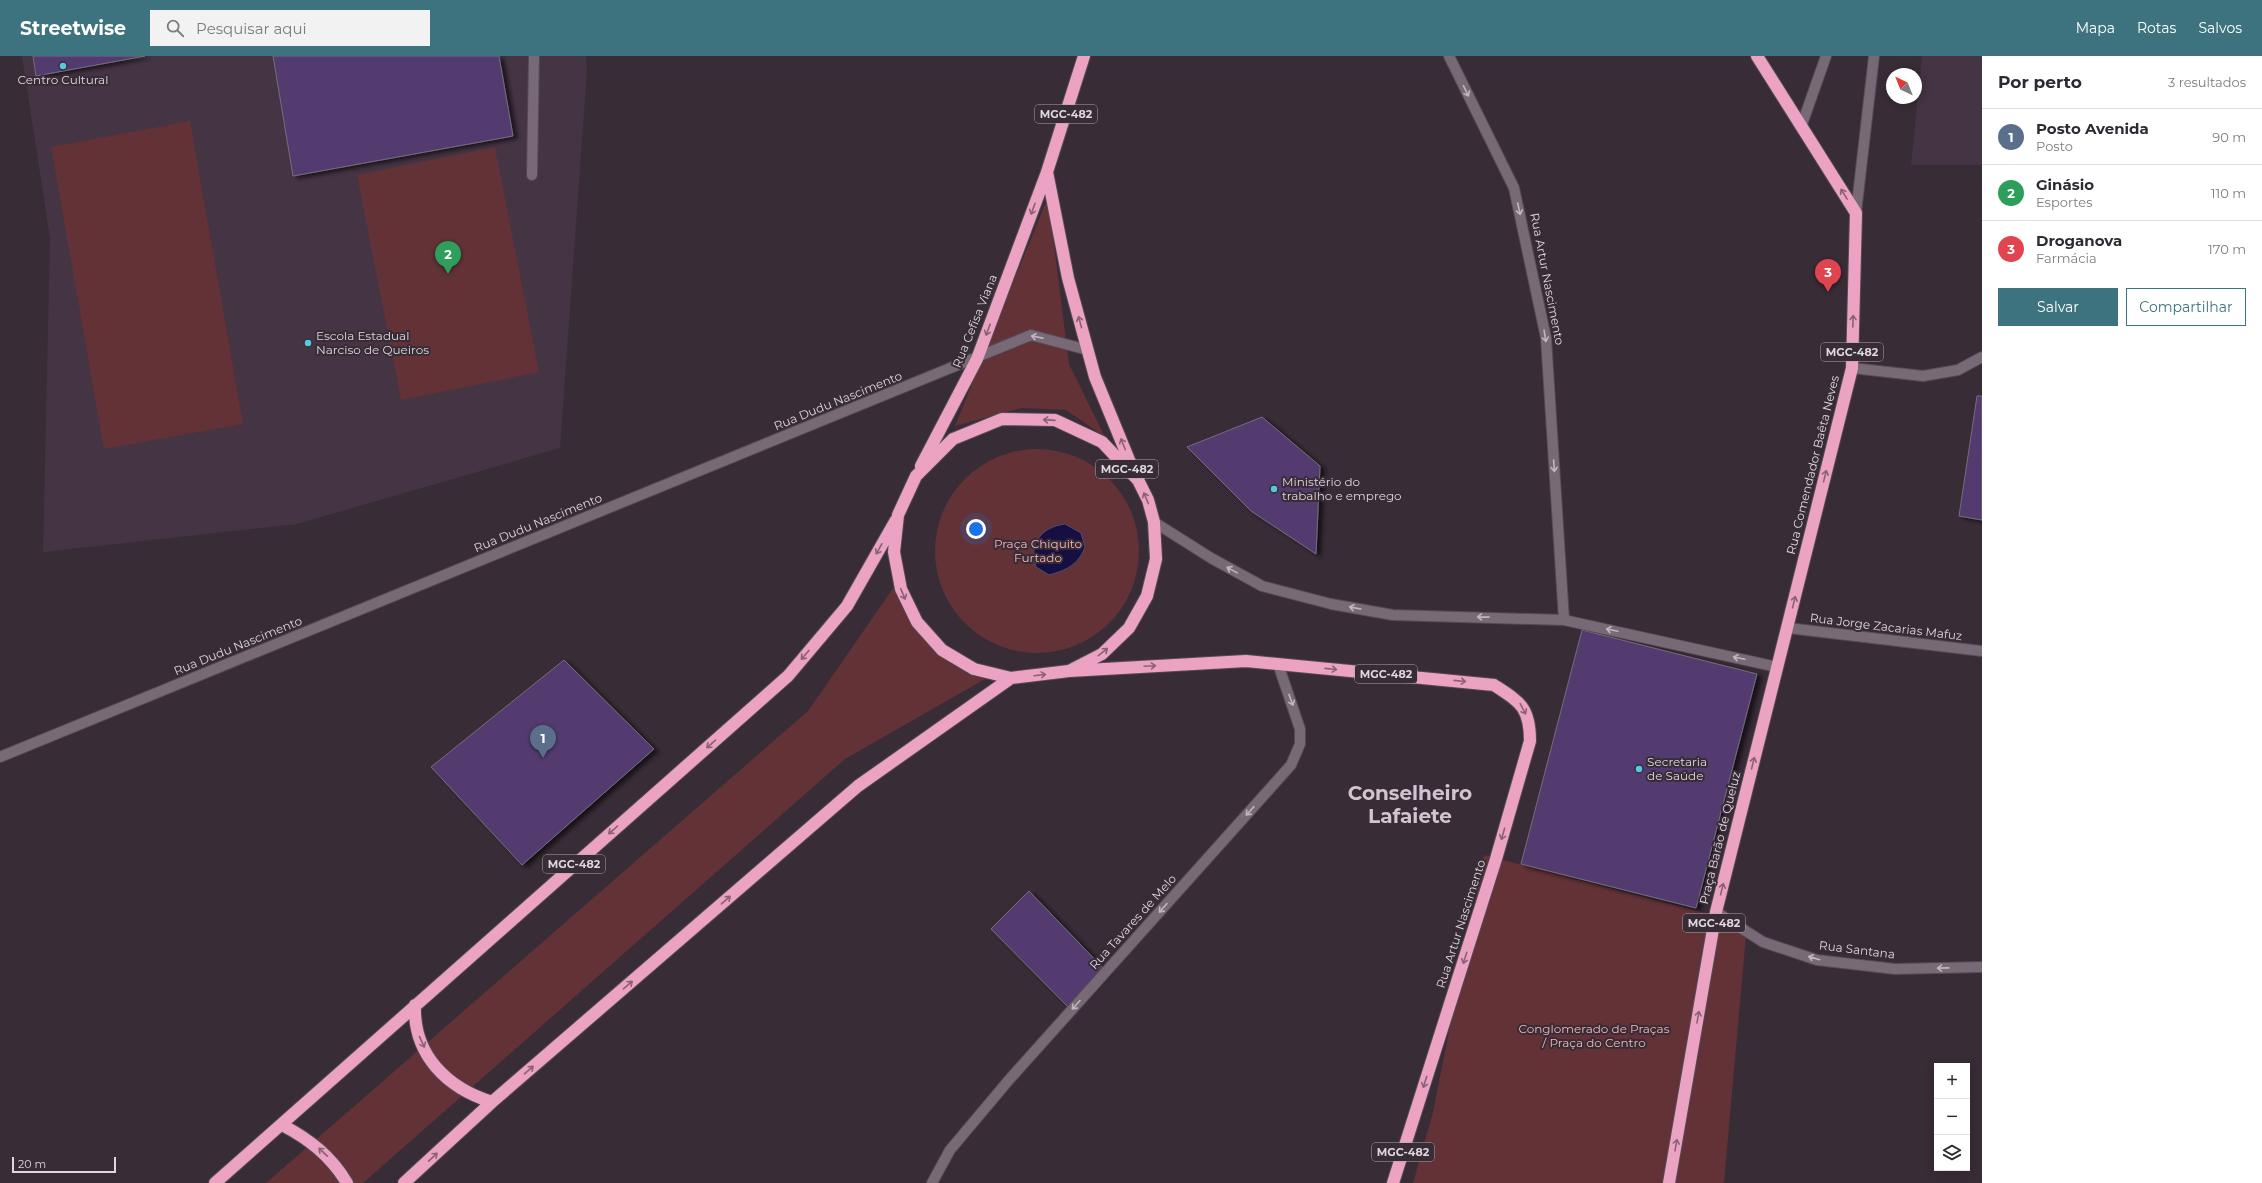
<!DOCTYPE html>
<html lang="pt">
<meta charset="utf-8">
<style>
body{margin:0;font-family:Montserrat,sans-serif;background:#f2f2f3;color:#2b2b33}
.controls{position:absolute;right:12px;bottom:12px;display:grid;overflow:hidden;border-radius:0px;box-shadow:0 2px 10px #0003}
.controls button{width:36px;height:36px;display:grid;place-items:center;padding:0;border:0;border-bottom:1px solid #e1e1e2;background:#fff;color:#2b2b33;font:20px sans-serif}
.compass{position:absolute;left:1886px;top:12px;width:36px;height:36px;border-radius:50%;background:#fff;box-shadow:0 2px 10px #0003;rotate:317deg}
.scale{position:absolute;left:12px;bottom:10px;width:104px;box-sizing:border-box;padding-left:4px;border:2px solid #dfd7de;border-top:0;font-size:11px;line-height:14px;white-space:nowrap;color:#dfd7de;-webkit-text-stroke:3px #382c37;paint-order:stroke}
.you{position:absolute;left:976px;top:473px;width:14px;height:14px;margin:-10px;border:3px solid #fff;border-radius:50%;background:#1a73e8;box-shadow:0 0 0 6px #1a73e833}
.badge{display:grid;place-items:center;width:26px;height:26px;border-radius:50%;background:#3d737f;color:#fff;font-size:13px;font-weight:700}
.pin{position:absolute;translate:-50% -33px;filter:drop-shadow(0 1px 2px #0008)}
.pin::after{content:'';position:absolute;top:21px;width:14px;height:12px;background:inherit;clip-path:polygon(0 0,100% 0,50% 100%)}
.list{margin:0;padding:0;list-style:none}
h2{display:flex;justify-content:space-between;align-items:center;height:52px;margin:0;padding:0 16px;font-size:17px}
h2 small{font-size:13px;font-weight:400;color:#7c7c81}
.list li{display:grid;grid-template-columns:26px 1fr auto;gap:12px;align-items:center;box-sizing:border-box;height:56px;padding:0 16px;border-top:1px solid #e1e1e2}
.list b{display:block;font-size:15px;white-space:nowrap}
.list p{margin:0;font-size:13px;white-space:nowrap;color:#7c7c81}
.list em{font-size:13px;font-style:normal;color:#7c7c81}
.actions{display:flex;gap:8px;padding:12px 16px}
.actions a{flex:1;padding:9px 0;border:1px solid #3d737f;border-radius:0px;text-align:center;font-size:14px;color:#3d737f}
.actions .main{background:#3d737f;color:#fff}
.icon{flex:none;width:22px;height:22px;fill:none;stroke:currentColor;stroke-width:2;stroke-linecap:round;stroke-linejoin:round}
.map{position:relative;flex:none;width:1982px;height:1127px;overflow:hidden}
header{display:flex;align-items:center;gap:24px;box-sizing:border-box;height:56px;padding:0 20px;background:#3d737f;color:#fff}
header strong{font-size:19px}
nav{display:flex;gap:22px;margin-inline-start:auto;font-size:14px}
.search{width:280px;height:36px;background:#f2f2f3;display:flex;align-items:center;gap:10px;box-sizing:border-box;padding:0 14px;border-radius:0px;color:#7c7c81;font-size:15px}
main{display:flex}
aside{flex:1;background:#fff}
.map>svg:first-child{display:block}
.built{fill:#453444}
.green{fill:#623236}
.water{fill:#150f42;stroke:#524b71}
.building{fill:#533a70;stroke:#746d7e;filter:url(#shadow)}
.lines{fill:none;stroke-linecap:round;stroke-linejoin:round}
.minor-casing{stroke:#554b54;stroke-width:12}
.highway-casing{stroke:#554b54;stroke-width:14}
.minor{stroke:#776976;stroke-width:10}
.highway{stroke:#eca3c3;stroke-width:12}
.oneway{stroke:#c0b6bf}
.oneway2{stroke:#896276}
.poi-dot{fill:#54cadd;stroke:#382c37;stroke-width:1.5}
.labels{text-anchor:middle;stroke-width:4;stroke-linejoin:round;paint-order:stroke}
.shield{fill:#382c37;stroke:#ada4ac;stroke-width:1}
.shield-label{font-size:11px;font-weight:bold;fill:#dfd7de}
.poi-label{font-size:12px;fill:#dfd7de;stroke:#382c37;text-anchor:start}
.street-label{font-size:12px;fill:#dfd7de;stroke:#382c37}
.park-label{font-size:12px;fill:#f3b5b8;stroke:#382c37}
.town-label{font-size:20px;font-weight:bold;fill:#d3c3d2;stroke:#382c37}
</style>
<header>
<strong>Streetwise</strong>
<div class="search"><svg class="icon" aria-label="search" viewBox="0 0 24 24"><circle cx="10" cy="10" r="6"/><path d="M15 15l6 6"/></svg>Pesquisar aqui</div>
<nav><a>Mapa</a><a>Rotas</a><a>Salvos</a></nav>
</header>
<main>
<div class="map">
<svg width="1982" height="1127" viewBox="0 0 1982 1127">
<defs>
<filter id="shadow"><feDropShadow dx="4.5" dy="2.5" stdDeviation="2" flood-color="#0009"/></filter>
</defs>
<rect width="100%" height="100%" fill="#382c37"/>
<!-- built -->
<path class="built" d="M22,0H586L587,15L560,392L297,468L43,496L50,182Z
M1922,0H1982V109H1911Z"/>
<!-- green -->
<path class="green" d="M190,65L243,368L104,393L51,91Z
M495,91L539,316L401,344L357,119Z
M1048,141L1069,308L1105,381L1066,354L1022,352L955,370Z
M935 495a102 102 0 1 1 204 0a102 102 0 1 1-204 0Z
M896,528L912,571L950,607L985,623L845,703L363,1127H266L808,655Z
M1484,799L1747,868L1724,1127H1413L1433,1056Z"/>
<!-- water -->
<path class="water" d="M1065,468L1081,477L1085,491C1078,509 1067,514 1049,519L1036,511C1028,487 1042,471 1065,468Z"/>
<!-- building -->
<path class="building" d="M33,0H145L36,20Z
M273,0H499L513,80L293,120Z
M1977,340H1982V464L1959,460Z
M1262,361L1320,410L1316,498L1251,455L1187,391Z
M1582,574L1757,618L1696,852L1521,808Z
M564,604L654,693L522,809L431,711Z
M1029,835L1106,915L1069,952L991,873Z"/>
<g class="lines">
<!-- minor casing -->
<g class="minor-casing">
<path id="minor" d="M1449,0L1514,132L1546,282L1564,564
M1801,71L1826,0
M532,119L534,0
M1856,157L1874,0
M1852,312L1923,320L1958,314L1982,301
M1154,466L1211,502L1262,530L1331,548L1393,559L1564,564L1777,611
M1788,572L1982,595
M0,701L1031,279L1088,294
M1716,856L1763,886L1817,904L1895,913L1982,911
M932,1127L950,1094L1008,1025L1291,709L1300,688V673L1278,608"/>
</g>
<!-- highway casing -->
<g class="highway-casing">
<path id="highway" d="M1047,116L1068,222L1095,321L1134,416
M921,410L977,303L1047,116L1084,0
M1069,615L1102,598L1129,572L1147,540L1156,503L1154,466L1148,444L1138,424L1102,386L1055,364L1002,363L953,383L916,420L898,459L894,496L901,533L917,566L942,594L974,613L1011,622L1069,615L1246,605L1494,629C1520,646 1530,651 1530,685L1496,803L1393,1127
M415,949C413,999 447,1032 492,1046
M282,1069C309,1083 331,1100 347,1127
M215,1127L788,620L847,550L896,464
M404,1127L492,1046L858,730L1011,622
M1669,1127L1716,856L1852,312L1856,157L1757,0"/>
</g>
<!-- minor -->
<use href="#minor" class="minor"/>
<!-- highway -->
<use href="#highway" class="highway"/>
</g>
<!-- one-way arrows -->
<defs><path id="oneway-shaft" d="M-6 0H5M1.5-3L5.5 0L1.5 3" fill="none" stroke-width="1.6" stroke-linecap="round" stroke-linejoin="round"/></defs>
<g class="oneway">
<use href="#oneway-shaft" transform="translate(1466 35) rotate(64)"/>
<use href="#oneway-shaft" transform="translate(1519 153) rotate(78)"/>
<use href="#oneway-shaft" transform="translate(1545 280) rotate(81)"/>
<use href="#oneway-shaft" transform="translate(1037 281) rotate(-169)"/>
<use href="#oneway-shaft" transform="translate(1554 410) rotate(86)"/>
<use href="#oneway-shaft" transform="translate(1232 514) rotate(-151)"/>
<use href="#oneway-shaft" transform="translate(1355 552) rotate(-170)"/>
<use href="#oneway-shaft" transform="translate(1483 561) rotate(-179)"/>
<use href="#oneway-shaft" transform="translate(1612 574) rotate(-168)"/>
<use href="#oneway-shaft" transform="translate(1739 602) rotate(-168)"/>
<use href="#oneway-shaft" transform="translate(1291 644) rotate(70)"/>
<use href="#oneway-shaft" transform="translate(1250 755) rotate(132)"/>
<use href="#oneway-shaft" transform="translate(1163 852) rotate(132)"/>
<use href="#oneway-shaft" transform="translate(1814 902) rotate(-164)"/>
<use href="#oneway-shaft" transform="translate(1943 912) rotate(179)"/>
<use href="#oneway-shaft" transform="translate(1076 949) rotate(132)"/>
</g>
<g class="oneway2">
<use href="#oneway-shaft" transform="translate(1844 138) rotate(-122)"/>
<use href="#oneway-shaft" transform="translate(1033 153) rotate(110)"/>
<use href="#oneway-shaft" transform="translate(1853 265) rotate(-88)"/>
<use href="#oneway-shaft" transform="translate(1080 266) rotate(-105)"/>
<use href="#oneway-shaft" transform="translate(988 274) rotate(110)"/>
<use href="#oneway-shaft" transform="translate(1049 364) rotate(-176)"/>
<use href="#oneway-shaft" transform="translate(1123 388) rotate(-112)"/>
<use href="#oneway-shaft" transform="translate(1825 420) rotate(-76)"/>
<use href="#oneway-shaft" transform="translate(1146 442) rotate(-113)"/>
<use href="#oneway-shaft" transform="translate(879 493) rotate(119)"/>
<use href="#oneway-shaft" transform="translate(903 538) rotate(67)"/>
<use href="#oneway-shaft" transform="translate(1794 546) rotate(-76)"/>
<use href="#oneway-shaft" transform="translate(1103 596) rotate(-38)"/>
<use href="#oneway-shaft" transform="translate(805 599) rotate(131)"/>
<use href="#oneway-shaft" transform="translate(1150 610) rotate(-3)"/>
<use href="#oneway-shaft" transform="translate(1331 613) rotate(6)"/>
<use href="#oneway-shaft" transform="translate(1040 619) rotate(-7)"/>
<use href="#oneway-shaft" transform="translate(1460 625) rotate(6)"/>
<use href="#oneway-shaft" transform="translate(1523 653) rotate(62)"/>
<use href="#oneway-shaft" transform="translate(711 688) rotate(139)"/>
<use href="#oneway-shaft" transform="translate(1753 707) rotate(-76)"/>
<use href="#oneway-shaft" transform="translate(613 774) rotate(139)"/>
<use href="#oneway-shaft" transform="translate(1503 778) rotate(106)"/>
<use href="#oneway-shaft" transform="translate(1722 833) rotate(-76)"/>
<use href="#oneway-shaft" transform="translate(726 844) rotate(-41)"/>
<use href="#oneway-shaft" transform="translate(1465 902) rotate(108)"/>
<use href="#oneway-shaft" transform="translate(628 929) rotate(-41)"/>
<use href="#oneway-shaft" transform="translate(1698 961) rotate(-80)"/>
<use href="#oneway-shaft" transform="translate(422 986) rotate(65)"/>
<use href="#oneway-shaft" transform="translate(529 1014) rotate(-41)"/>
<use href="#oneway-shaft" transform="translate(1425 1026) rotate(108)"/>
<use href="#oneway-shaft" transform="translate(1676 1089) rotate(-80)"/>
<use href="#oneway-shaft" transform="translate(323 1096) rotate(-137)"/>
<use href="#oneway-shaft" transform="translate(433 1101) rotate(-43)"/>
</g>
<!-- markers -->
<g class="poi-dot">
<circle cx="63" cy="10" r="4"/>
<circle cx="308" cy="287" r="4"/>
<circle cx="1274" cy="433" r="4"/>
<circle cx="1639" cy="713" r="4"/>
</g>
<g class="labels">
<!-- shield labels -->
<g class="shield">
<rect x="1035" y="49" width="62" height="18" rx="3"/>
<rect x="1821" y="287" width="62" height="18" rx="3"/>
<rect x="1096" y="404" width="62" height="18" rx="3"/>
<rect x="1355" y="609" width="62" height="18" rx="3"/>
<rect x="543" y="799" width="62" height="18" rx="3"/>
<rect x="1683" y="858" width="62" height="18" rx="3"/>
<rect x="1372" y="1087" width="62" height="18" rx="3"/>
</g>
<g class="shield-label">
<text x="1066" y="62">MGC-482</text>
<text x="1852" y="300">MGC-482</text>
<text x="1127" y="417">MGC-482</text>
<text x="1386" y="622">MGC-482</text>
<text x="574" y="812">MGC-482</text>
<text x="1714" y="871">MGC-482</text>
<text x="1403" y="1100">MGC-482</text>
</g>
<!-- poi labels -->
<g class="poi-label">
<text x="63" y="28" text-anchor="middle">Centro Cultural</text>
<text x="316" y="284">Escola Estadual<tspan x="316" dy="14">Narciso de Queiros</tspan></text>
<text x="1282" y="430">Ministério do<tspan x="1282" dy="14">trabalho e emprego</tspan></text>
<text x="1647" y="710">Secretaria<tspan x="1647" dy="14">de Saúde</tspan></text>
</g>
<!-- street labels -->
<g class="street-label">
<text transform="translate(1547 223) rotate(79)" y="4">Rua Artur Nascimento</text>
<text transform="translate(975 265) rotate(-68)" y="4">Rua Cefisa Viana</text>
<text transform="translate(838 345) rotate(-22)" y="4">Rua Dudu Nascimento</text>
<text transform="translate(1813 409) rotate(-76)" y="4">Rua Comendador Baêta Neves</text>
<text transform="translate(538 467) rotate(-22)" y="4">Rua Dudu Nascimento</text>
<text transform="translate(1886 571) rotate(7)" y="4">Rua Jorge Zacarias Mafuz</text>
<text transform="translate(238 590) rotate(-22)" y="4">Rua Dudu Nascimento</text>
<text transform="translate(1720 782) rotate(-76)" y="4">Praça Barão de Queluz</text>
<text transform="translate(1133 866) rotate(-48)" y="4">Rua Tavares de Melo</text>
<text transform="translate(1461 868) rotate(-72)" y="4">Rua Artur Nascimento</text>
<text transform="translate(1857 894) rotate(7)" y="4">Rua Santana</text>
</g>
<!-- park labels -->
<g class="park-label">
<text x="1038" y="492">Praça Chiquito<tspan x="1038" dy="14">Furtado</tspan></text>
<text x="1594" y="977">Conglomerado de Praças<tspan x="1594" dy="14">/ Praça do Centro</tspan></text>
</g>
<!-- town labels -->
<g class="town-label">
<text x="1410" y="744">Conselheiro<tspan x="1410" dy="23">Lafaiete</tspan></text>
</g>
</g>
</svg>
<div class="controls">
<button>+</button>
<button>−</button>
<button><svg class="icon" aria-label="layers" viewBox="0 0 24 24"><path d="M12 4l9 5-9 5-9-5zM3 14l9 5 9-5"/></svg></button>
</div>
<svg class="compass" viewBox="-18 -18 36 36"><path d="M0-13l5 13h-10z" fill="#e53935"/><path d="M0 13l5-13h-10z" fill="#7c7c81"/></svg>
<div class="scale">20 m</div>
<div class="you"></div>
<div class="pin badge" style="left:543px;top:702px;background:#5c6f8a">1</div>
<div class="pin badge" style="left:448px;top:218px;background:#2e9e5b">2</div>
<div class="pin badge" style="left:1828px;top:236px;background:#e0444e">3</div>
</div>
<aside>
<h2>Por perto<small>3 resultados</small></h2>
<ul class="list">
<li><span class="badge" style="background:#5c6f8a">1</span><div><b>Posto Avenida</b><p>Posto</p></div><em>90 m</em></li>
<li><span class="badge" style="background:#2e9e5b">2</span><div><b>Ginásio</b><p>Esportes</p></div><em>110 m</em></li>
<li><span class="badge" style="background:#e0444e">3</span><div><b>Droganova</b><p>Farmácia</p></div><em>170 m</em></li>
</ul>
<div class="actions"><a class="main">Salvar</a><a>Compartilhar</a></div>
</aside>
</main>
